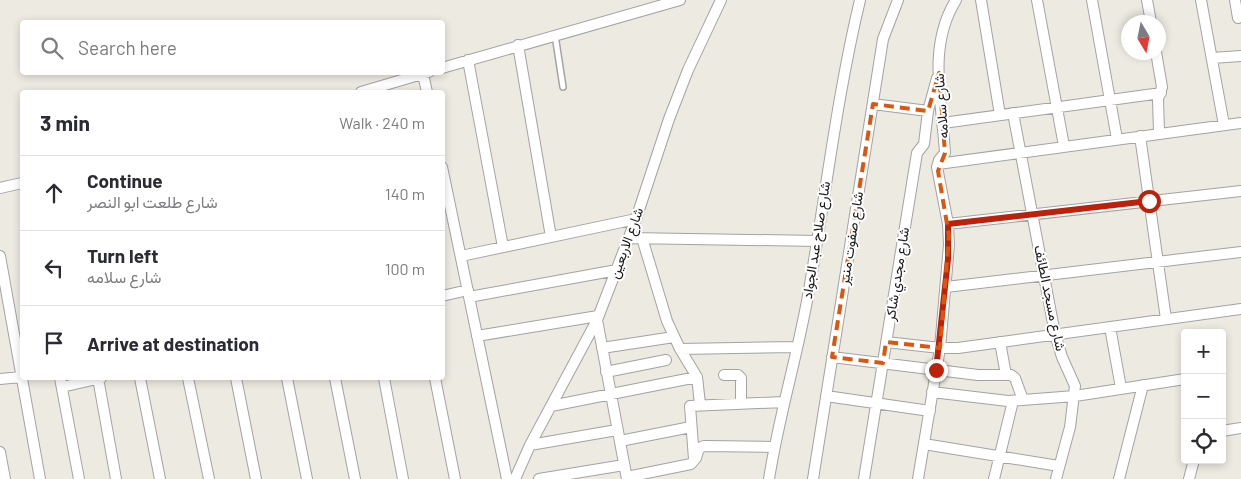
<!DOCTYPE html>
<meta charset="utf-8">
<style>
body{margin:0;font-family:Barlow,Vazirmatn,sans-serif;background:#f2f2f3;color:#2b2b33}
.controls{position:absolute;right:15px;bottom:15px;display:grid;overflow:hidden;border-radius:5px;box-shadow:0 2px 8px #0003}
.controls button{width:45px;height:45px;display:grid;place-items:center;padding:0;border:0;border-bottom:1px solid #e1e1e2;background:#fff;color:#2b2b33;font:25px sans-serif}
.compass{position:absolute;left:1121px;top:15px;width:45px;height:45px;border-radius:50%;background:#fff;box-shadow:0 2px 8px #0003;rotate:170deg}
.stop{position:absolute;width:15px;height:15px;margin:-11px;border:4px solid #bd210a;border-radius:50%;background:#fff}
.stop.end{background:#bd210a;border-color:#fff;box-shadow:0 1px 5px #0008}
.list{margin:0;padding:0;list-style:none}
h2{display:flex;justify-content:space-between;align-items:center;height:65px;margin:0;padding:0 20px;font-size:21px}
h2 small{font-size:16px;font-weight:400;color:#7c7c81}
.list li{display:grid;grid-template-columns:32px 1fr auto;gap:15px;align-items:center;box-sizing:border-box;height:75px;padding:0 20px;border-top:1px solid #e1e1e2}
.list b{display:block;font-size:19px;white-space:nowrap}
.list p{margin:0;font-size:16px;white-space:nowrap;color:#7c7c81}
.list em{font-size:16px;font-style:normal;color:#7c7c81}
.icon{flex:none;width:28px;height:28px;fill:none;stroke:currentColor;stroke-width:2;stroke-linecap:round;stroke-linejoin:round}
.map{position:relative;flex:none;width:1241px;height:479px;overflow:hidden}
.search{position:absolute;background:#fff;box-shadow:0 2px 8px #0003;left:20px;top:20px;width:425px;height:55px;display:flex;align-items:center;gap:12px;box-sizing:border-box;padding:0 18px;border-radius:5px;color:#7c7c81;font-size:19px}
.panel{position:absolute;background:#fff;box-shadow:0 2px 8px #0003;left:20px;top:90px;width:425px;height:290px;border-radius:5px}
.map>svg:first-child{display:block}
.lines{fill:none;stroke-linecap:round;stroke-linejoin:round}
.service-casing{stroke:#a3a3a3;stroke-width:8}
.minor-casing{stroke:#a3a3a3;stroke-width:12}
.service{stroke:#fff;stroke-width:5}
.minor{stroke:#fff;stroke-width:10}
.route{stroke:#bd210a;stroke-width:6}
.marked{fill:none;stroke:#de560d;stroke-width:4;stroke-dasharray:10 6;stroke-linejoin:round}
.labels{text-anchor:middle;stroke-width:4;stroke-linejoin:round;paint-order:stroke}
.street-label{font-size:14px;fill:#1c1c1c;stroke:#fff}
</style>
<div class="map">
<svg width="1241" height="479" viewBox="0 0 1241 479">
<rect width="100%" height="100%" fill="#edeae2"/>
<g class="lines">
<!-- service casing -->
<g class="service-casing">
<path id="service" d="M555,35L563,87"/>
</g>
<!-- minor casing -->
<g class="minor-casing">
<path id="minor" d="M981,0L1000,115
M1037,0L1064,146
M1092,0L1117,139
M1147,0L1151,22
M1201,0L1224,125
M1235,0L1238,18
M518,45L551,237
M1156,52L1162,87L1158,99L1159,133
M1212,58L1241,56
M468,60L503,247
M442,68L680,0
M423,74L427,92
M361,92L429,72
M873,104L928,111
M1013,113L1055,334L1062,357L1075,386L1070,427L1056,479
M943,123L1161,93
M1140,136L1166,319
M938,164L1241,123
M442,167L507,479
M0,188L22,183
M948,224L1241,191
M629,238L817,241
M642,238L667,321L680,349L697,377L700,404
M0,256L40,479
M461,256L636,219
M946,287L1241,252
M442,296L468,290
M469,297L617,270
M597,320L627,479
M1110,327L1121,388
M477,336L598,316
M886,342L940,348H958L1241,309
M1000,342L1006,375
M602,348L674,337
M680,349L797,347
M832,357L978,375H1011L1015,378L1023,400
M606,372L666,360
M724,375H738L741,378V403
M60,378L79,479
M98,378L116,479
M140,378L160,479
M188,378L209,479
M236,378L256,479
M287,378L307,479
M335,378L355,479
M384,378L403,479
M435,378L455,479
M0,379L21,377
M62,387L101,378
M932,392L1008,401L1075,396L1185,379
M826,396L930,411
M551,406L697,377
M1222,431L1241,428
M620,441L691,427
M924,444L1059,466
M530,445L617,430
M0,452L5,479
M694,459L690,406L784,402
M627,477L691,464L696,458L699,448L704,446L774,447
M515,479L530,445L597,320L636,219L669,119L688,70L721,0
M539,479L624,465
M769,479C779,415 798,354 809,290C826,193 837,96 860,0
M813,479L883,39L898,0
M864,479L917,153L924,144L928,111L937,78
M918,479L940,348L949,245L948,224L937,167L939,160L945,153C942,102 927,46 956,0
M994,479L1013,401
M1119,479L1143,385
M1189,479L1194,460"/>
</g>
<!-- service -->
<use href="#service" class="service"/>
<!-- minor -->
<use href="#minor" class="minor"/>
</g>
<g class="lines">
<!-- route -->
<path class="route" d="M936,370L948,259V224L1149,201"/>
</g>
<!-- marked area -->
<path class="marked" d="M939,73L945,153L938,171L949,236L940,348L886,342L883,363L832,357L873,104L928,111Z"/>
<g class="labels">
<!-- street labels -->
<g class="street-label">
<text transform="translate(941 106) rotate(-94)" y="5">شارع سلامه</text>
<text transform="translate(851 238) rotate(-81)" y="5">شارع صفوت منير</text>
<text transform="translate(816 240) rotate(-81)" y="5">شارع صلاح عبد الجواد</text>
<text transform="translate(626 243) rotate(-70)" y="5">شارع الاربعين</text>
<text transform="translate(897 274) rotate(-81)" y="5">شارع مجدي شاكر</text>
<text transform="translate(1050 298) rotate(78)" y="5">شارع مسجد الطائف</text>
</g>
</g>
</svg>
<div class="controls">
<button>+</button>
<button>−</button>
<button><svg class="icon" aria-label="locate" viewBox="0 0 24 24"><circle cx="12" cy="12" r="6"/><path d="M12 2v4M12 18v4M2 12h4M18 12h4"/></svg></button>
</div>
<svg class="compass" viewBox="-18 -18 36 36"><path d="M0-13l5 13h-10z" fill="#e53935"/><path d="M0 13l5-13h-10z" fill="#7c7c81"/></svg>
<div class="stop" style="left:1149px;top:201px"></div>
<div class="stop end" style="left:936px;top:370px"></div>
<div class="search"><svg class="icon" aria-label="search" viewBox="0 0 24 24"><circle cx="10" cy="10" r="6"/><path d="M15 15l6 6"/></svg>Search here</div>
<section class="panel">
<h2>3 min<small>Walk · 240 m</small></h2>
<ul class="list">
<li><svg class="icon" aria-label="ahead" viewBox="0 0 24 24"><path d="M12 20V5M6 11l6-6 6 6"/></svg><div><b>Continue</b><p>شارع طلعت ابو النصر</p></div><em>140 m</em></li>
<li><svg class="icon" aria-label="left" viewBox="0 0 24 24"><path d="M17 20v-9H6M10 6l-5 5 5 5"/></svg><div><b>Turn left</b><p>شارع سلامه</p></div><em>100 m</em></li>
<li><svg class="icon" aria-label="arrive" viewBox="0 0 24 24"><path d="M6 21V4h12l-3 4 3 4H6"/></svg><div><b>Arrive at destination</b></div></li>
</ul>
</section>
</div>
